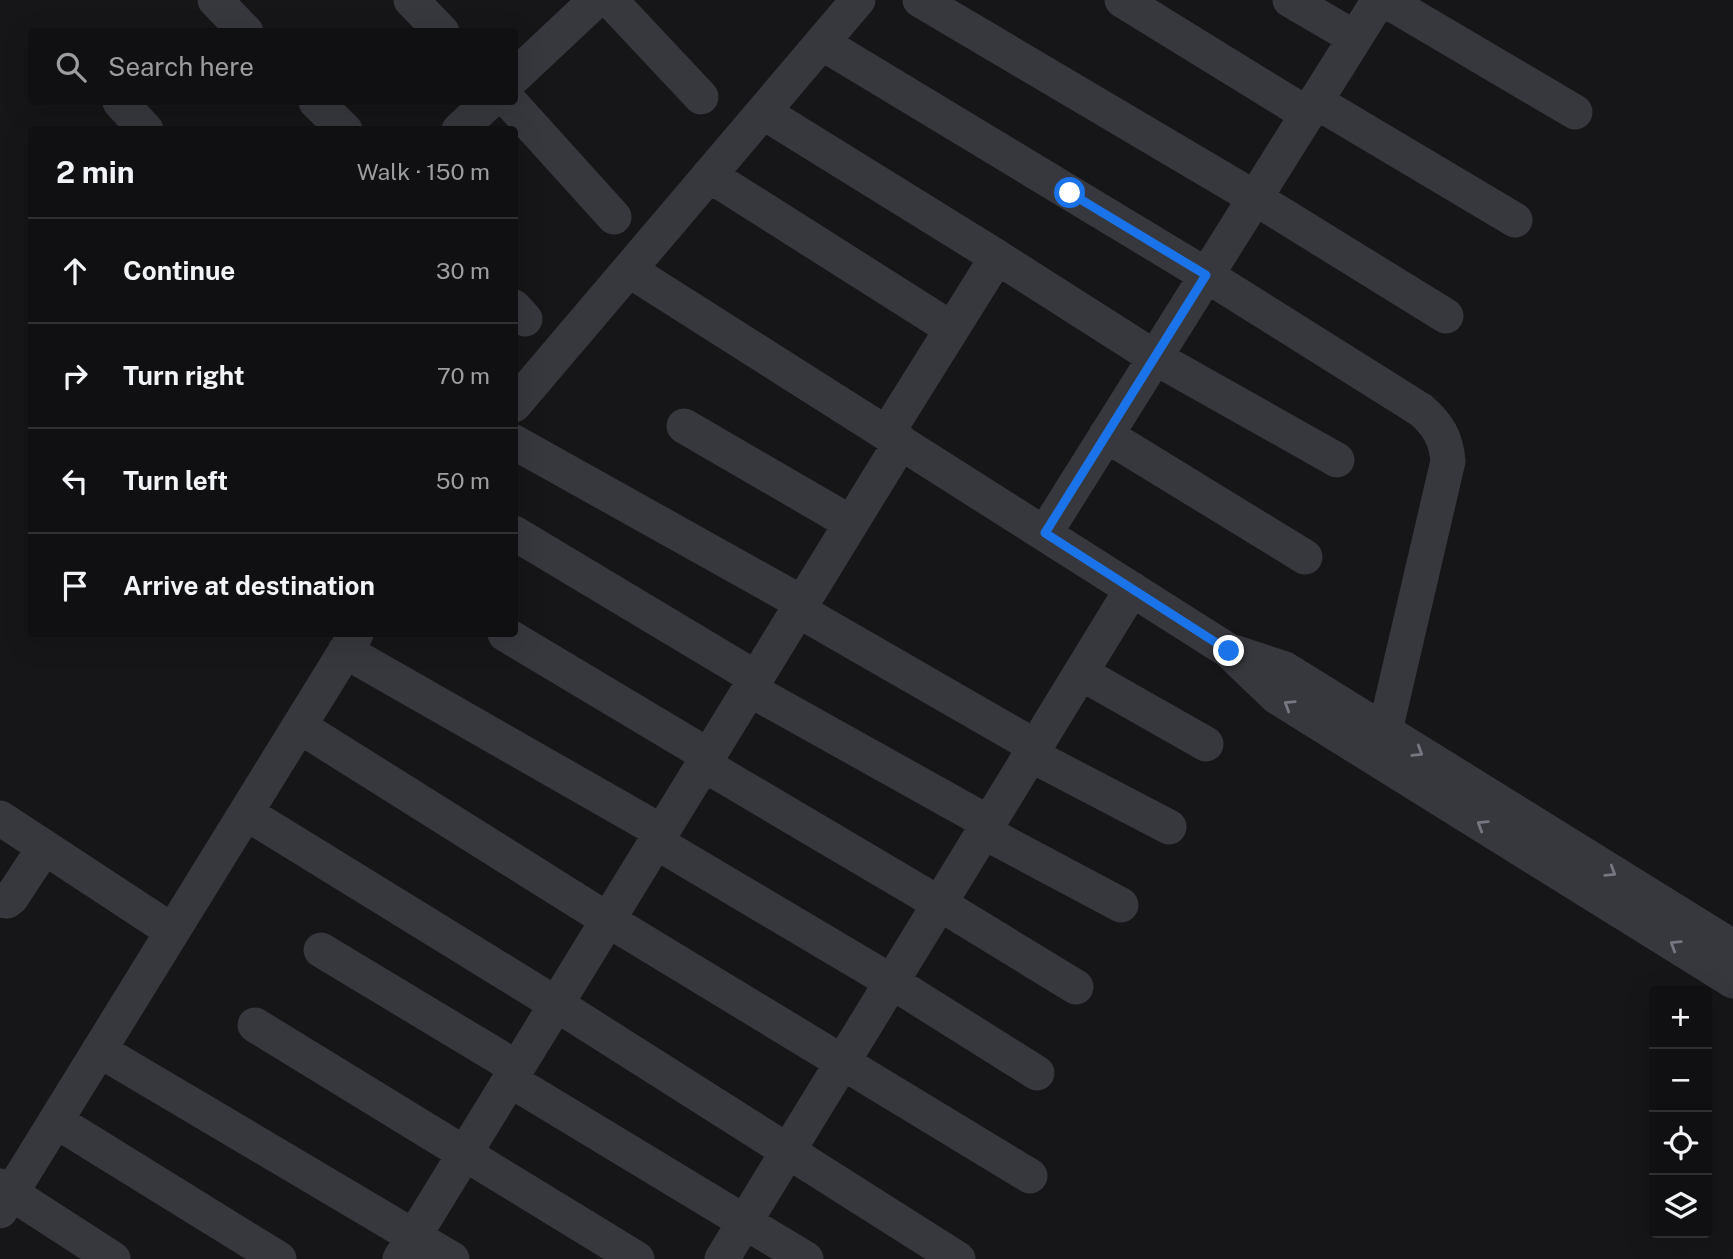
<!DOCTYPE html>
<meta charset="utf-8">
<style>
body{margin:0;font-family:"Public Sans",sans-serif;background:#1e1e20;color:#f1f3f6}
.controls{position:absolute;right:21px;bottom:21px;display:grid;overflow:hidden;border-radius:7px;box-shadow:0 7px 28px #0002}
.controls button{width:63px;height:63px;display:grid;place-items:center;padding:0;border:0;border-bottom:2px solid #303032;background:#101012;color:#f1f3f6;font:35px sans-serif}
.stop{position:absolute;width:21px;height:21px;margin:-16px;border:5px solid #1a73e8;border-radius:50%;background:#fff}
.stop.end{background:#1a73e8;border-color:#fff;box-shadow:0 2px 7px #0008}
.list{margin:0;padding:0;list-style:none}
h2{display:flex;justify-content:space-between;align-items:center;height:91px;margin:0;padding:0 28px;font-size:30px}
h2 small{font-size:23px;font-weight:400;color:#9c9d9f}
.list li{display:grid;grid-template-columns:46px 1fr auto;gap:21px;align-items:center;box-sizing:border-box;height:105px;padding:0 28px;border-top:2px solid #303032}
.list b{display:block;font-size:26px;white-space:nowrap}
.list em{font-size:23px;font-style:normal;color:#9c9d9f}
.icon{flex:none;width:38px;height:38px;fill:none;stroke:currentColor;stroke-width:2;stroke-linecap:round;stroke-linejoin:round}
.map{position:relative;flex:none;width:1733px;height:1259px;overflow:hidden}
.search{position:absolute;background:#101012;box-shadow:0 7px 28px #0002;left:28px;top:28px;width:490px;height:77px;display:flex;align-items:center;gap:18px;box-sizing:border-box;padding:0 24px;border-radius:7px;color:#9c9d9f;font-size:26px}
.panel{position:absolute;background:#101012;box-shadow:0 7px 28px #0002;left:28px;top:126px;width:490px;height:511px;border-radius:7px}
.map>svg:first-child{display:block}
.lines{fill:none;stroke-linecap:round;stroke-linejoin:round}
.minor{stroke:#37383d;stroke-width:35}
.oneway{stroke:#757881}
.route{stroke:#1a73e8;stroke-width:9}
</style>
<div class="map">
<svg width="1733" height="1259" viewBox="0 0 1733 1259">
<rect width="100%" height="100%" fill="#161618"/>
<g class="lines">
<!-- minor -->
<path class="minor" d="M215,0L246,32
M411,0L442,32
M610,0L701,97
M920,0L1255,198L1446,316
M1122,0L1307,114
M1290,0L1355,38
M1385,0L1575,112
M822,43L1206,275L1421,410C1438,425 1446,438 1448,461L1385,731
M514,77L596,0
M1315,101L1515,220
M120,102L146,130
M316,102L345,130
M510,102L614,217
M763,112L997,257
M459,130L489,102
M709,175L952,329
M629,270L1229,651L1277,697L1733,981
M514,307L525,319
M514,405L858,0
M684,426L851,523
M887,433L997,257L1154,357L1337,460
M1106,435L1305,557
M514,442L802,603
M514,533L756,678
M1045,533L1379,0
M798,610L1036,747
M505,634L709,756
M345,651L662,832
M1236,653L1285,669L1733,947
M1081,673L1206,744
M749,689L989,823
M299,726L608,920L1030,1176
M1031,755L1169,827
M703,764L940,904L1076,987
M246,813L556,1004L958,1259
M0,818L172,931
M984,832L1121,905
M656,842L892,982L1037,1073
M0,900L7,901L11,898L44,848
M321,950L517,1068
M255,1025L637,1259
M99,1050L452,1259
M510,1080L806,1259
M56,1121L279,1259
M0,1186L113,1259
M0,1211L356,634
M400,1259L901,442
M722,1259L1132,589"/>
</g>
<!-- one-way arrows -->
<defs><path id="oneway-chevron" d="M-2-3.5L2.5 0L-2 3.5" fill="none" stroke-width="1.6" stroke-linecap="round" stroke-linejoin="round" transform="scale(1.75)"/></defs>
<g class="oneway">
<use href="#oneway-chevron" transform="translate(1289 705) rotate(-148)"/>
<use href="#oneway-chevron" transform="translate(1418 752) rotate(32)"/>
<use href="#oneway-chevron" transform="translate(1482 825) rotate(-148)"/>
<use href="#oneway-chevron" transform="translate(1611 872) rotate(32)"/>
<use href="#oneway-chevron" transform="translate(1675 945) rotate(-148)"/>
</g>
<g class="lines">
<!-- route -->
<path class="route" d="M1070,193L1206,275L1045,533L1229,651"/>
</g>
</svg>
<div class="controls">
<button>+</button>
<button>−</button>
<button><svg class="icon" aria-label="locate" viewBox="0 0 24 24"><circle cx="12" cy="12" r="6"/><path d="M12 2v4M12 18v4M2 12h4M18 12h4"/></svg></button>
<button><svg class="icon" aria-label="layers" viewBox="0 0 24 24"><path d="M12 4l9 5-9 5-9-5zM3 14l9 5 9-5"/></svg></button>
</div>
<div class="stop" style="left:1070px;top:193px"></div>
<div class="stop end" style="left:1229px;top:651px"></div>
<div class="search"><svg class="icon" aria-label="search" viewBox="0 0 24 24"><circle cx="10" cy="10" r="6"/><path d="M15 15l6 6"/></svg>Search here</div>
<section class="panel">
<h2>2 min<small>Walk · 150 m</small></h2>
<ul class="list">
<li><svg class="icon" aria-label="ahead" viewBox="0 0 24 24"><path d="M12 20V5M6 11l6-6 6 6"/></svg><div><b>Continue</b></div><em>30 m</em></li>
<li><svg class="icon" aria-label="right" viewBox="0 0 24 24"><path d="M7 20v-9h11M14 6l5 5-5 5"/></svg><div><b>Turn right</b></div><em>70 m</em></li>
<li><svg class="icon" aria-label="left" viewBox="0 0 24 24"><path d="M17 20v-9H6M10 6l-5 5 5 5"/></svg><div><b>Turn left</b></div><em>50 m</em></li>
<li><svg class="icon" aria-label="arrive" viewBox="0 0 24 24"><path d="M6 21V4h12l-3 4 3 4H6"/></svg><div><b>Arrive at destination</b></div></li>
</ul>
</section>
</div>
